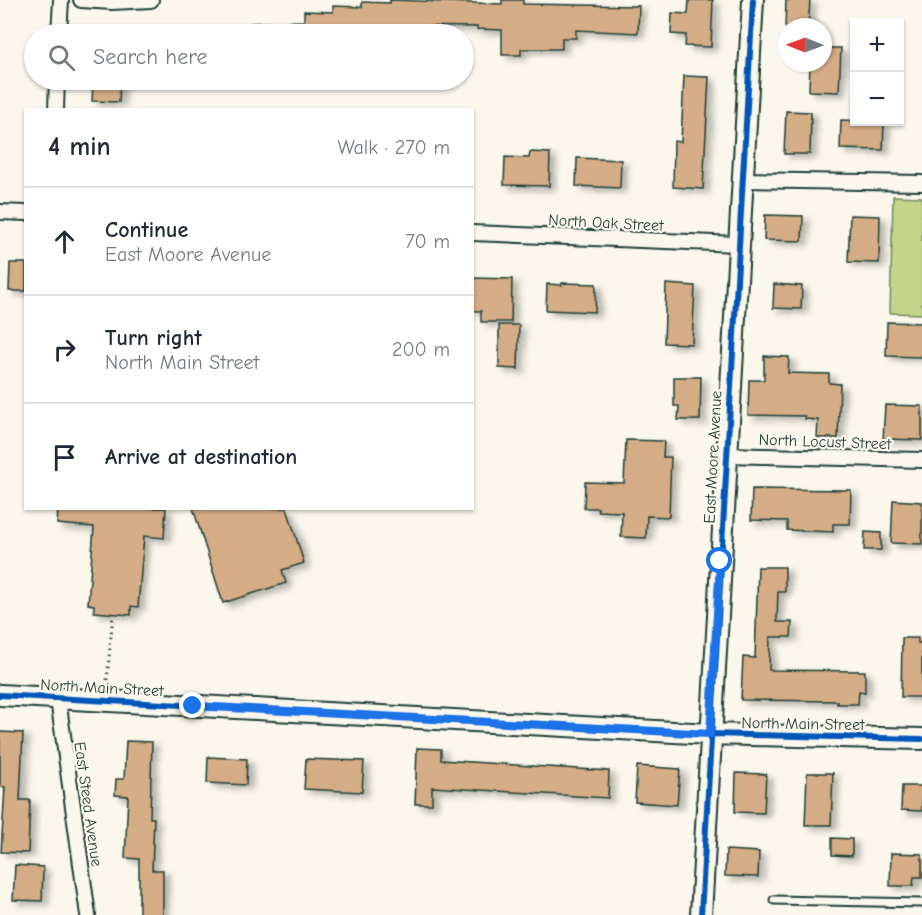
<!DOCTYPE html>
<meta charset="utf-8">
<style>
body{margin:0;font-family:"Comic Neue",sans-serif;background:#f6f6f7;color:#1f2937}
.controls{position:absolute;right:18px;top:18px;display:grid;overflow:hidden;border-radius:0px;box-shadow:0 2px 4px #0004}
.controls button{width:54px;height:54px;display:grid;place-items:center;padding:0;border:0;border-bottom:2px solid #e0e1e3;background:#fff;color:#1f2937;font:30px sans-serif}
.compass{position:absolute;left:778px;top:18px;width:54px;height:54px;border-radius:50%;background:#fff;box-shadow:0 2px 4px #0004;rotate:271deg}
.stop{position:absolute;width:18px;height:18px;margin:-14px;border:4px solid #1a73e8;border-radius:50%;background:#fff}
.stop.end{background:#1a73e8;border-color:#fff;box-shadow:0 2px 6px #0008}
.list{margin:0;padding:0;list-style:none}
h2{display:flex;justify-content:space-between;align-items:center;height:78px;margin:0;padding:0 24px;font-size:26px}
h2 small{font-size:20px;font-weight:400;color:#747a83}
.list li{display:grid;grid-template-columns:39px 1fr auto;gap:18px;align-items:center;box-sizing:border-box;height:108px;padding:0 24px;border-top:2px solid #e0e1e3}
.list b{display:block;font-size:22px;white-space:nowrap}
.list p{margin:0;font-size:20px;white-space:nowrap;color:#747a83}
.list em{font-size:20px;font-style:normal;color:#747a83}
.icon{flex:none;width:33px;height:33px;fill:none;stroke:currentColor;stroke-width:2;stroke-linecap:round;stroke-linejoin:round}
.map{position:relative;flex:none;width:922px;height:915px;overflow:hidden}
.search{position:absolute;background:#fff;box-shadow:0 2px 4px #0004;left:24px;top:24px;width:450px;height:66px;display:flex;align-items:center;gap:15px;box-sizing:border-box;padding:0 21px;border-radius:33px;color:#747a83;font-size:22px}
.panel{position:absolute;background:#fff;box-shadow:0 2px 4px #0004;left:24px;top:108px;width:450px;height:402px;border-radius:0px}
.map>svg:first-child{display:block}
.green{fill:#c4d58a;stroke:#72895f;stroke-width:1.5}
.building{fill:#d4ac85;stroke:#1f3d34;stroke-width:1.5;filter:url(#shadow)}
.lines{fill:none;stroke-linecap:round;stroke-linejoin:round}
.lane-casing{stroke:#1f3d34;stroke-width:11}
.street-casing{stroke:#1f3d34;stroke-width:18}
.secondary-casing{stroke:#1f3d34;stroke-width:24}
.path{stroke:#1f3d34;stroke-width:3;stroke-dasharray:1.5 4.5;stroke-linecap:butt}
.lane{stroke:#fbf7ec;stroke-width:7}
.street{stroke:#fbf7ec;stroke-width:14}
.secondary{stroke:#fbf7ec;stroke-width:20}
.cycleway-casing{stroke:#fbf7ec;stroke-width:10}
.cycleway{stroke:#0057b8;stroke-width:6}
.route{stroke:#1a73e8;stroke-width:8}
.labels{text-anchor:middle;stroke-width:4.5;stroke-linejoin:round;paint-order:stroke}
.street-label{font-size:16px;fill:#1f3d34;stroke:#fbf7ec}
</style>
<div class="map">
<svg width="922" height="915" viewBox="0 0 922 915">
<defs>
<filter id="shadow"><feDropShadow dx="6" dy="4" stdDeviation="3" flood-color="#0004"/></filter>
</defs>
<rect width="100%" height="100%" fill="#fbf7ec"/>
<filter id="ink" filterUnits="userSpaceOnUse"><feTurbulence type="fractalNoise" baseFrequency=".0167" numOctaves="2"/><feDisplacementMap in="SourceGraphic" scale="12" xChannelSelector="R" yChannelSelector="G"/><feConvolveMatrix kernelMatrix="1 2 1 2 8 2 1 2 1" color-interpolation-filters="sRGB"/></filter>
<g filter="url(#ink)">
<!-- green -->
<path class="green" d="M893,196L922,197V314L890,313Z"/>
<!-- building -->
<path class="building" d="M390,0L502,4V0H523V4L639,6L638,33L576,30V38H562V49H521V55H502V30L477,29V27L407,26V30H397V34H382L383,30L345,29V34H250V23L304,21V11L333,12V6L362,7V2L390,3Z
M689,0H713L711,47L685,46L686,35L671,34L672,13L688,14Z
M786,0H810L808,27H785Z
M823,48H841L839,92L809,91L810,63H823Z
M684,76L709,77L703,189L673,187L674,141L681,142Z
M93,80H120L119,102L92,101Z
M786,111L811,112L810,154H784Z
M841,120L884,122L883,150L840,149Z
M530,152L550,153L549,186L504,185L505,157L529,158Z
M577,158L621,160L620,188L576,186Z
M765,215L803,216L802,241L764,240Z
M850,215L880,216L879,263L848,262Z
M10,263H26V291H9Z
M472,278L512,279L511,322H481V311H472Z
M562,283L596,284L595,312L546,310L547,284L562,285Z
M666,284L695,286L692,344L664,343Z
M774,284L802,286L801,309L773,308Z
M887,322L922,323V357L886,356Z
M499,325H519L518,369L499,368Z
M764,356L789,357L788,373L829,374V383L840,384L838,438H817L818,420L805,419V416L748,415L749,380H764Z
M674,377H701L700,420H678L679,406H674Z
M885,405L922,406V440L883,439Z
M626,440L664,441L663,457H671L669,517L647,516L646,538L621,537L622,512L598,511V508H584L585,482L624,483Z
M752,489L851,490L850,524H833V532L787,530V521L751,520Z
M893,500L922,502V544L891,543Z
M58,508H166L164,538L144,536L138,607L131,606V615L94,612V605L88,604L94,527L57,524Z
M193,508H287L304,563L282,570L286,583L223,603Z
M865,532L881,533V550H864Z
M758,567H785V592H778L777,622H792L791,637H770L769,670L865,671V692L859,691L858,704H837V701L741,700L743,657L755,658Z
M902,638H918V643H922V697H901Z
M0,732L23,733L20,800H30L28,853L1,852L5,787H0Z
M126,741L152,742L150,818H154L152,870H163V915H139V859L125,858L128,796L115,795L116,779H124Z
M417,748L441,749V760L609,771L608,798L432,787V804H415Z
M208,757L247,759L246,785L207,783Z
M306,759L364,761L362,792L304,789Z
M637,766L680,769L677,805L635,802Z
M736,773L766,774L764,813L735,812Z
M807,773H833L831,825H805Z
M902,786H922V811L901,810Z
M832,838L852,839V856L832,855Z
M726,850L759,852L758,877L725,876Z
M891,853L922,854V877H914L913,886H890Z
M15,865L43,867L42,901L13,900Z"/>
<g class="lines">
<!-- lane casing -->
<g class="lane-casing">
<path id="lane" d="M774,900L922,903"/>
</g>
<!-- street casing -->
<g class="street-casing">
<path id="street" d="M81,0L112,2L151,0
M59,34L61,0
M56,110L57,80
M742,180L922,183
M0,212L26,213
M472,233L738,244
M726,455L922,460
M58,699L88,915"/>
</g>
<!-- secondary casing -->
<g class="secondary-casing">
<path id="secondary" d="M0,695L710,734L922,739
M701,915L753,0"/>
</g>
<!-- path -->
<path class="path" d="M107,680L113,614"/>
<!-- lane -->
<use href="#lane" class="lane"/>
<!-- street -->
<use href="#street" class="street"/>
<!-- secondary -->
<use href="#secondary" class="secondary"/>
<!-- cycleway casing -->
<g class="cycleway-casing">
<path id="cycleway" d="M0,695L710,734L922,739
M701,915L753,0"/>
</g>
<!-- cycleway -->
<use href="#cycleway" class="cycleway"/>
</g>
</g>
<g class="lines" filter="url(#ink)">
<!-- route -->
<path class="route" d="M193,706L710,734L720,561"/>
</g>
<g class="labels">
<!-- street labels -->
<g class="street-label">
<text transform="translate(606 222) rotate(3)" y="6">North Oak Street</text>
<text transform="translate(825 441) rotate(2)" y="6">North Locust Street</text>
<text transform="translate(712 457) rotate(-87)" y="6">East Moore Avenue</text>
<text transform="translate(102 687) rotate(3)" y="6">North Main Street</text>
<text transform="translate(803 723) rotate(1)" y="6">North Main Street</text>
<text transform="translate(89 804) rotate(82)" y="6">East Steed Avenue</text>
</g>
</g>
</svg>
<div class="controls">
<button>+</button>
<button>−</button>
</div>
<svg class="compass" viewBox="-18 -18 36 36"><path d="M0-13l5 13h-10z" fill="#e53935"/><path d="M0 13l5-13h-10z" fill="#747a83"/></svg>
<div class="stop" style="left:720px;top:561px"></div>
<div class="stop end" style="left:193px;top:706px"></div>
<div class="search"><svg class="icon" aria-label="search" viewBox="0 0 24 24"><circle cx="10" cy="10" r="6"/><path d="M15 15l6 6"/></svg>Search here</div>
<section class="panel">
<h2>4 min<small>Walk · 270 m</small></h2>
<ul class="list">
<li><svg class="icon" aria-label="ahead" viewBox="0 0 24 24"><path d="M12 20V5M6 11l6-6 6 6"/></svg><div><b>Continue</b><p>East Moore Avenue</p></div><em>70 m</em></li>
<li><svg class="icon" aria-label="right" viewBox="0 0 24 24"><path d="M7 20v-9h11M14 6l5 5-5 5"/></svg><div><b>Turn right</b><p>North Main Street</p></div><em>200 m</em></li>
<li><svg class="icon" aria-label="arrive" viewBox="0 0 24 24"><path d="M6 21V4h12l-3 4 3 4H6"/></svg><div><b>Arrive at destination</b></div></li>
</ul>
</section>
</div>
